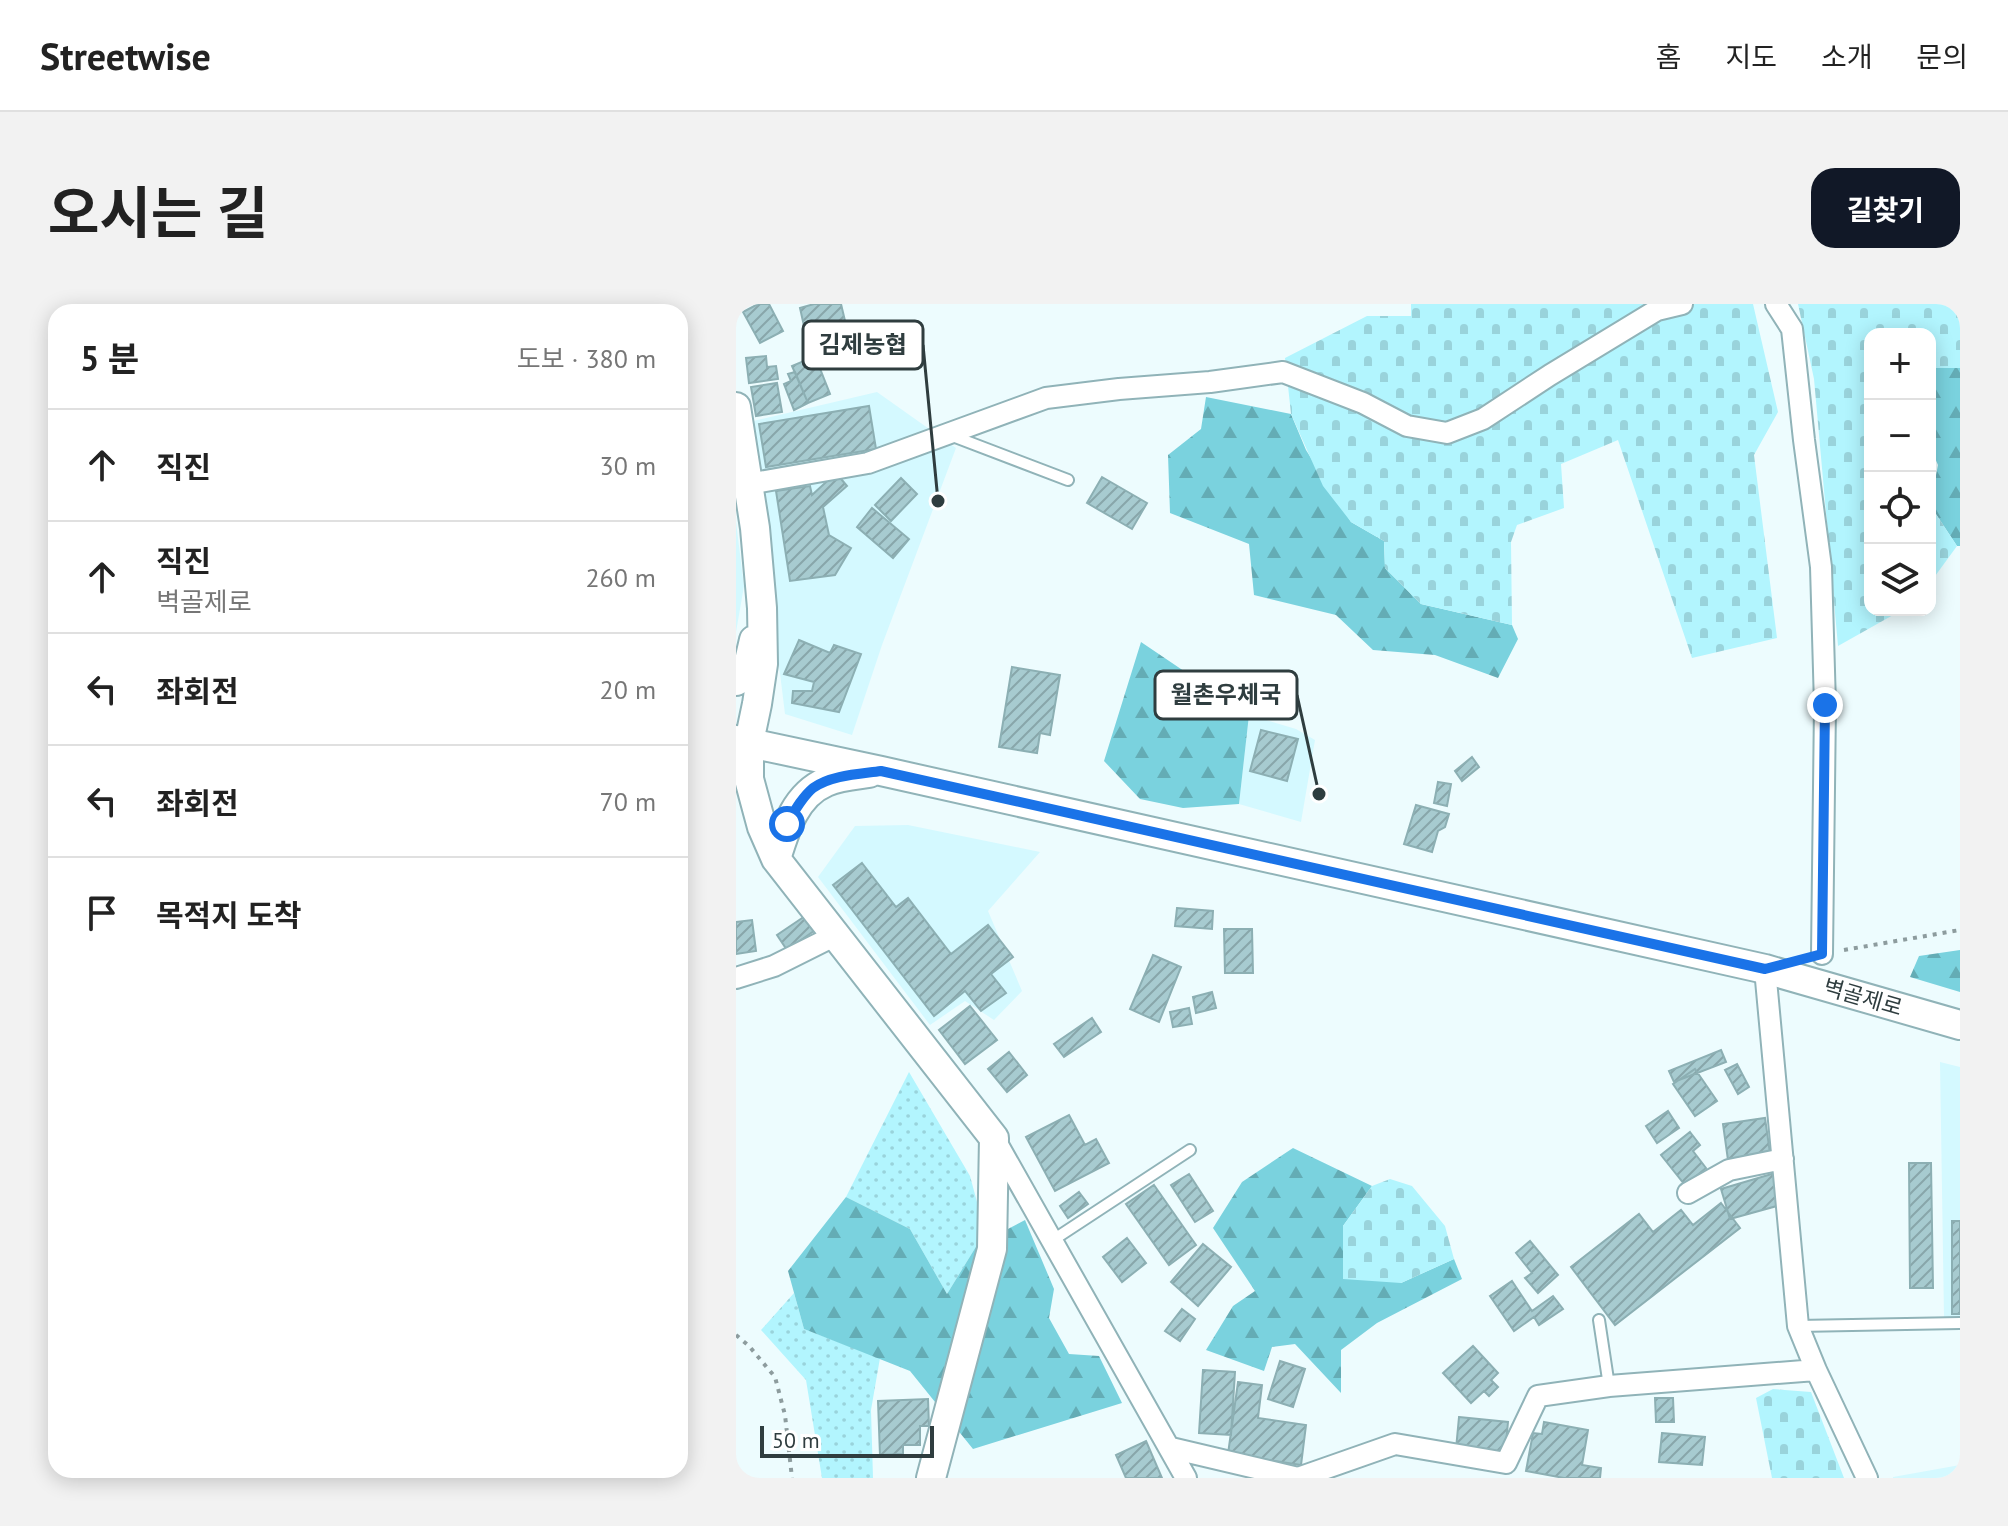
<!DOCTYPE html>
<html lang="ko">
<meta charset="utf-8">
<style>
body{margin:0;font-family:"PT Sans","Noto Sans KR",sans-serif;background:#f2f2f2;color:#222}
.controls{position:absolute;right:24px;top:24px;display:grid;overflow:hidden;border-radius:16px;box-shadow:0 4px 20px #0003}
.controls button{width:72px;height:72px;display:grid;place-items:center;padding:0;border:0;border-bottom:2px solid #e0e0e0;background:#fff;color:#222;font:40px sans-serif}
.scale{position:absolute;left:24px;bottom:20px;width:174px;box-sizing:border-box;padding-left:8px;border:4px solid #2f3d3f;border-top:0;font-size:22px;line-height:28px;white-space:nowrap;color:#2f3d3f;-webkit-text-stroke:6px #fff;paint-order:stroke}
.stop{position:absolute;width:24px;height:24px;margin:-18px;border:6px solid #1a73e8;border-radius:50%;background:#fff}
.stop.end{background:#1a73e8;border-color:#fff;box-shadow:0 2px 8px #0008}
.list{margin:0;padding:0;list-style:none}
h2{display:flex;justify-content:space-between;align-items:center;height:104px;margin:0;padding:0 32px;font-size:34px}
h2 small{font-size:26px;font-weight:400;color:#767676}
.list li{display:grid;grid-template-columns:52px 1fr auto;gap:24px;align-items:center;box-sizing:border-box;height:112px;padding:0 32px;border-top:2px solid #e0e0e0}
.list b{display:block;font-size:30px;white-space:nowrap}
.list p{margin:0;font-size:26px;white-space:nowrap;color:#767676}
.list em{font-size:26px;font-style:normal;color:#767676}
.icon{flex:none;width:44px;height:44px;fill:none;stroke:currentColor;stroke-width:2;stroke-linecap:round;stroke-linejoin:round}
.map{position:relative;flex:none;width:1224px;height:1174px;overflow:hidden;border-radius:24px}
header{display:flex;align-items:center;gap:48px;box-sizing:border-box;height:112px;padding:0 40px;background:#fff;border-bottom:2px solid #e0e0e0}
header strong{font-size:38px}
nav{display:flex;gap:44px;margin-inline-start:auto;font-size:28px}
.intro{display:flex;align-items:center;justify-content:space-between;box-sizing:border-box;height:192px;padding:0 48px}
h1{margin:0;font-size:56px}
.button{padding:20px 36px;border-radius:24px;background:#111827;color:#fff;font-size:28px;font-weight:700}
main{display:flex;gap:48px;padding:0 48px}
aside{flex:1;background:#fff;border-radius:24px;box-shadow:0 4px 20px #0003}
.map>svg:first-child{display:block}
.built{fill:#d4f9ff}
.grass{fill:url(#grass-dots)}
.forest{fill:url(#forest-firs)}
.cemetery{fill:url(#cemetery-stones)}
.building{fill:url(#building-hatch);stroke:#8cafb3;stroke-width:2}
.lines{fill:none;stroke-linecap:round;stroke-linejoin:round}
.lane-casing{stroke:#90b3b8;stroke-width:14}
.street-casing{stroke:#90b3b8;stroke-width:24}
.secondary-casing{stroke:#90b3b8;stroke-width:32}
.path{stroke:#8d9c9e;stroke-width:4;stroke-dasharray:4 6;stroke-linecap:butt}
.lane{stroke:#fff;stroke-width:10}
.street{stroke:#fff;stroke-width:20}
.secondary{stroke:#fff;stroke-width:28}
.route{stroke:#1a73e8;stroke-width:10}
.labels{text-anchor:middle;stroke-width:6;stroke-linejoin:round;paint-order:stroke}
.street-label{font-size:22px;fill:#2f3d3f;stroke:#fff}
.leader{fill:none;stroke:#2f3d3f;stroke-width:3}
.callout-dot{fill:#2f3d3f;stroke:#fff;stroke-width:3}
.callout{fill:#fff;stroke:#2f3d3f;stroke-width:3}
.callout-label{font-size:24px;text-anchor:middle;font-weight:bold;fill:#2f3d3f}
</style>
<header>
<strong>Streetwise</strong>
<nav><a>홈</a><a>지도</a><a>소개</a><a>문의</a></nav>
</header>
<div class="intro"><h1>오시는 길</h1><a class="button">길찾기</a></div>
<main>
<aside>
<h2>5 분<small>도보 · 380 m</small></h2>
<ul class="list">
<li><svg class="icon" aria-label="ahead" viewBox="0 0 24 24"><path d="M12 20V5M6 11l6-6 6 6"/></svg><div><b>직진</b></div><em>30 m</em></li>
<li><svg class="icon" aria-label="ahead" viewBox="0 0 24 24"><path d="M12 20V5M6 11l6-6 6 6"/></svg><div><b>직진</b><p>벽골제로</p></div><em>260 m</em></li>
<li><svg class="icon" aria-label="left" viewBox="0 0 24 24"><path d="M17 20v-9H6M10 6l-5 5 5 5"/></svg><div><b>좌회전</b></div><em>20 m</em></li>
<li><svg class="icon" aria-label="left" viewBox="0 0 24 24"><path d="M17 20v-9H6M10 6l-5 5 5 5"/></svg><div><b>좌회전</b></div><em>70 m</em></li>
<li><svg class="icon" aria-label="arrive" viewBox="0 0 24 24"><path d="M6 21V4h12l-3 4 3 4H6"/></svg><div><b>목적지 도착</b></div></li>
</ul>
</aside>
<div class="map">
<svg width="1224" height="1174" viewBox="0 0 1224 1174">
<defs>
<pattern id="grass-dots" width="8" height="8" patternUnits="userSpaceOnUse" patternTransform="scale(2)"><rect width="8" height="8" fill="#b2f5fe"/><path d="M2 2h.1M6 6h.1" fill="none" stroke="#99d3db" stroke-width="1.8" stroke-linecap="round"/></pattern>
<pattern id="forest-firs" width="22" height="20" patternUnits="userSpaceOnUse" patternTransform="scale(2)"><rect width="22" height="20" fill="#7ad2de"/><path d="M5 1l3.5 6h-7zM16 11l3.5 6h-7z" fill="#64acb5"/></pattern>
<pattern id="cemetery-stones" width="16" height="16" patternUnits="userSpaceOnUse" patternTransform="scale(2)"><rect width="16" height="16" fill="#b2f5fe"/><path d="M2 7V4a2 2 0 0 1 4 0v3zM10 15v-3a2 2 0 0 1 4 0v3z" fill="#99d3db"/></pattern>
<pattern id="building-hatch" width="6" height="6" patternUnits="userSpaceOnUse" patternTransform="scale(2)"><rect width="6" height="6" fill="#a7cbd0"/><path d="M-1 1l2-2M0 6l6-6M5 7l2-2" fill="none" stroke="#88a6aa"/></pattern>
</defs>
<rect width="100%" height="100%" fill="#edfcfe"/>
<!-- built -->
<path class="built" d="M141,88L220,144L146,341L116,431L49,410L13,118Z
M0,218L8,282L0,328Z
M513,411L560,425L579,436L565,518L503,500Z
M172,521L304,548L252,607L286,687L258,716L229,697L194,721L82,573L119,522Z
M1204,758L1224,763V1013H1208Z
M1224,1161V1174H1157V1173Z"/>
<!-- grass -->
<path class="grass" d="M173,768L234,872L251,935L241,941L211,990L174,925L110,893Z
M58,989L68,1025L144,1054L135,1106L137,1174H86L70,1076L25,1026Z"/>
<!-- forest -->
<path class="forest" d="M1194,64H1224V242H1221L1194,201L1202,161L1194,143Z
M470,93L555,110L570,146L615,218L648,237L649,264L685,300L776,321L782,335L762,374L699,351L637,346L600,311L518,291L513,240L434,209L432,151L465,125Z
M405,338L513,411L503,500L447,504L404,495L368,457Z
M1224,646V688L1174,673L1183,652Z
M557,844L636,882L607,922L665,979L718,955L726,975L641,1019L605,1046V1089L559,1040L536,1043L528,1067L470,1046L497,1002L519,987L477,924L506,878Z
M110,893L174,925L211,990L241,941L289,916L318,985L313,1014L333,1050L363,1052L386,1099L237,1145L174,1067L68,1025L52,967Z"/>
<!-- cemetery -->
<path class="cemetery" d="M675,0H1017L1042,108L1018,151L1041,334L956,354L882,136L825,160L828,204L781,221L775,238L776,321L685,300L649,264L648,237L615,218L587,182L555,110L549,54L631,12H675Z
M1062,0H1224V64H1194V30H1134V306H1166L1102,342L1078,75Z
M1194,201L1221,242L1194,279Z
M654,875L676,882L709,922L718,955L665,979L607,975V922L636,882Z
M1037,1085L1075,1088L1108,1174H1036L1020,1094Z"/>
<!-- building -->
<path class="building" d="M22,0H33L47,27L24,39L7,8Z
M78,0H105L110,21L70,31L64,4Z
M94,46L98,56L83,62L94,90L72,99L56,62Z
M30,52L31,63L40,62L42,75L13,79L10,54Z
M59,68L72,99L58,106L48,80L55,77L52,70Z
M41,79L46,108L20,112L15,83Z
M133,102L140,145L30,163L23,120Z
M100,169L111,182L87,203L93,231L115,244L99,271L54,277L40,187L74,182L76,191Z
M366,173L411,199L396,225L351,199Z
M165,174L181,190L155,217L139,201Z
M136,204L173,235L157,254L121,223Z
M63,336L94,349L98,341L125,350L103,408L56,399L57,387H76L78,378L48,370Z
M276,363L324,371L314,431L304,429L301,449L263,443Z
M525,426L562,435L551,477L514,467Z
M736,453L743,463L726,477L719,467Z
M702,478L715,480L711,502L698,499Z
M680,501L713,510L709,523L702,527L696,548L668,540Z
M126,559L160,603L172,594L215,650L252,621L277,653L255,670L270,689L245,707L229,687L198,712L97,581Z
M441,604L477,607L476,625L439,622Z
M72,610L82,624L51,646L41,631Z
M16,616L20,647L0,650V618Z
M488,625H516L517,669H489Z
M417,651L445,663L423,718L394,705Z
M476,688L480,704L460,709L457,693Z
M234,702L261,736L229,760L203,726Z
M453,704L456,720L437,723L434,708Z
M356,714L365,728L328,753L318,740Z
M985,746L990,758L938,778L933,767Z
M273,748L291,771L271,788L252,765Z
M1001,760L1013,783L1002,790L989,766Z
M959,765L981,797L959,812L937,780Z
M932,807L943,824L921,839L910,822Z
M333,811L349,841L360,835L373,859L319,887L290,833Z
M1029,814L1034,849L992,856L987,820Z
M954,828L964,841L957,847L970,864L949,881L925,851Z
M1173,859H1195L1197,984H1174Z
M1039,869L1048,900L994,915L985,885Z
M453,870L477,907L459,918L435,881Z
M418,881L460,941L433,961L390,900Z
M343,888L352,900L332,914L324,902Z
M985,899L1004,924L879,1021L835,963L903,910L917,928L945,906L957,921Z
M1216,917H1224V1010H1216Z
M391,934L410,959L386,978L367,953Z
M794,937L822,971L802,989L789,974L796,969L780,949Z
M467,940L495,963L462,1002L435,978Z
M776,977L796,1007L817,992L827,1005L803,1021L798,1013L778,1027L754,992Z
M446,1005L459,1015L444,1037L429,1027Z
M737,1042L762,1069L755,1076L762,1083L753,1092L748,1087L735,1099L707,1069Z
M544,1057L569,1065L557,1103L532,1095Z
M467,1066L499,1068L495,1131L463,1129Z
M502,1078L526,1081L522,1114L570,1121L565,1161L492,1150Z
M919,1094H937L938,1118H920Z
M192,1095L193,1122H184V1141H167V1150L144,1151L142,1097Z
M723,1113L772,1118L769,1150L720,1145Z
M808,1118L852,1126L846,1161L865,1164L864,1174H828L790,1167L797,1129L806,1130Z
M926,1129L969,1133L966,1161L923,1158Z
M410,1137L426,1174H390L380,1151Z"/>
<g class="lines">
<!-- lane casing -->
<g class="lane-casing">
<path id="lane" d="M214,131L332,176
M317,936L454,846
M863,1016L873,1082
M1062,1022L1224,1019"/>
</g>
<!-- street casing -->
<g class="street-casing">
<path id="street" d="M1040,0L1056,25L1068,136L1085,263L1089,401L1086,650
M12,180L132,159L310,94L383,85L474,78L547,68L627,99L671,122L711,129L747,115L814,71L921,6L946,0
M1029,665L1062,1022L1080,1066L1131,1174
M0,674L38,662L100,631
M258,834L450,1174
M952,889L993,866L1047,855
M435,1144L562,1174
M562,1174L659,1140L770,1159L802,1092L873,1082L1080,1066"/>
</g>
<!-- secondary casing -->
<g class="secondary-casing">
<path id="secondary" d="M0,103L19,224L26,304L27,360L21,400L13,438V475L26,523L40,555L258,834L256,945L195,1174
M0,377L11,366L18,336
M0,436L145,467L1029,665L1224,721
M40,555C49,526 59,491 90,478C103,472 119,471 133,469"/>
</g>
<!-- path -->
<path class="path" d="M1108,646L1224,626
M0,1031L13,1042L39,1073L49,1111L56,1174"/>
<!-- lane -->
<use href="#lane" class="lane"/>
<!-- street -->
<use href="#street" class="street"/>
<!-- secondary -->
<use href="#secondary" class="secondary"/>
</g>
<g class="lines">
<!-- route -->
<path class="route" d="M51,520C58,508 66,493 77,484C95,471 124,470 145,467L1029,665L1086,650L1089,401"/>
</g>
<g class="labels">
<!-- street labels -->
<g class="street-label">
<text transform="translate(1127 693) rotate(16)" y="8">벽골제로</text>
</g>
</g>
<!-- callouts -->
<path class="leader" d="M202 197L187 41M583 490L561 391"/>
<g class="callout-dot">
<circle cx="202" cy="197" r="8"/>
<circle cx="583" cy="490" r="8"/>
</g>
<g class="callout">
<rect x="67" y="17" width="120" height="48" rx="8"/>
<rect x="419" y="367" width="142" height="48" rx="8"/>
</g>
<g class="callout-label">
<text x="127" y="49">김제농협</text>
<text x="490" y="399">월촌우체국</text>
</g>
</svg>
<div class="controls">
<button>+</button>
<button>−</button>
<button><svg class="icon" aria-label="locate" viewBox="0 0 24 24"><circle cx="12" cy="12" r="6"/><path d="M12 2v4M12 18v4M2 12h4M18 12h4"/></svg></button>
<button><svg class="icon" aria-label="layers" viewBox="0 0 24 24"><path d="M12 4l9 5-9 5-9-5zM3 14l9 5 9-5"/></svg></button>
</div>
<div class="scale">50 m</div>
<div class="stop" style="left:51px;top:520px"></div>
<div class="stop end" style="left:1089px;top:401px"></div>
</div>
</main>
